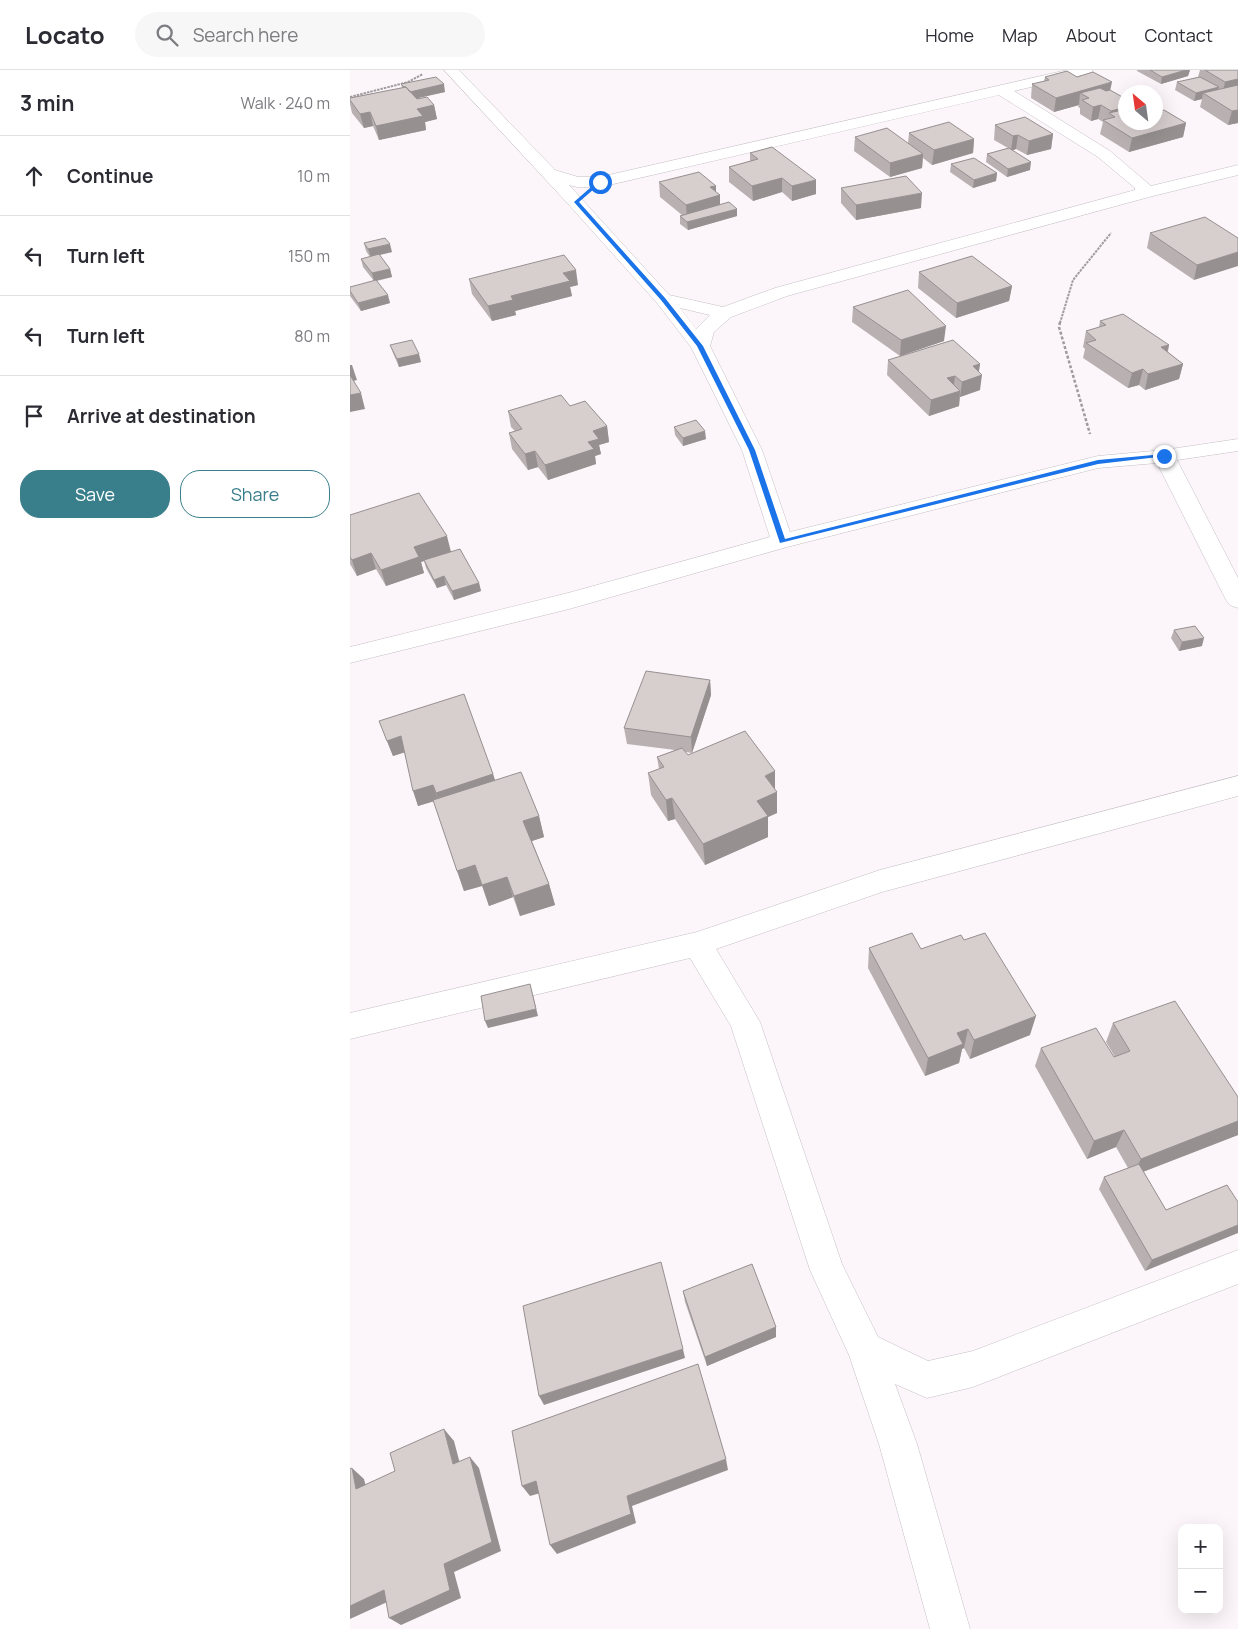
<!DOCTYPE html>
<meta charset="utf-8">
<style>
body{margin:0;font-family:Manrope,sans-serif;background:#f7f7f7;color:#2b2b33}
.controls{position:absolute;right:15px;bottom:15px;display:grid;overflow:hidden;border-radius:10px;box-shadow:0 5px 20px #0002}
.controls button{width:45px;height:45px;display:grid;place-items:center;padding:0;border:0;border-bottom:1px solid #e1e1e2;background:#fff;color:#2b2b33;font:25px sans-serif}
.compass{position:absolute;left:768px;top:15px;width:45px;height:45px;border-radius:50%;background:#fff;box-shadow:0 5px 20px #0002;rotate:331deg}
.stop{position:absolute;width:15px;height:15px;margin:-11px;border:4px solid #1a73e8;border-radius:50%;background:#fff}
.stop.end{background:#1a73e8;border-color:#fff;box-shadow:0 1px 5px #0008}
.list{margin:0;padding:0;list-style:none}
h2{display:flex;justify-content:space-between;align-items:center;height:65px;margin:0;padding:0 20px;font-size:21px}
h2 small{font-size:16px;font-weight:400;color:#7c7c81}
.list li{display:grid;grid-template-columns:32px 1fr auto;gap:15px;align-items:center;box-sizing:border-box;height:80px;padding:0 20px;border-top:1px solid #e1e1e2}
.list b{display:block;font-size:19px;white-space:nowrap}
.list em{font-size:16px;font-style:normal;color:#7c7c81}
.actions{display:flex;gap:10px;padding:15px 20px}
.actions a{flex:1;padding:11px 0;border:1px solid #397e8b;border-radius:20px;text-align:center;font-size:18px;color:#397e8b}
.actions .main{background:#397e8b;color:#fff}
.icon{flex:none;width:28px;height:28px;fill:none;stroke:currentColor;stroke-width:2;stroke-linecap:round;stroke-linejoin:round}
.map{position:relative;flex:none;width:888px;height:1559px;overflow:hidden}
header{display:flex;align-items:center;gap:30px;box-sizing:border-box;height:70px;padding:0 25px;background:#fff;border-bottom:1px solid #e1e1e2}
header strong{font-size:24px}
nav{display:flex;gap:28px;margin-inline-start:auto;font-size:18px}
.search{width:350px;height:45px;background:#f7f7f7;display:flex;align-items:center;gap:12px;box-sizing:border-box;padding:0 18px;border-radius:28px;color:#7c7c81;font-size:19px}
main{display:flex}
aside{flex:1;background:#fff}
.map>svg:first-child{display:block}
.lines{fill:none;stroke-linecap:round;stroke-linejoin:round}
.minor-casing{stroke:#c5bfc4;stroke-width:1}
.path-far1{stroke:#9e9a9d;stroke-width:2;stroke-dasharray:2.5 1;stroke-linecap:butt}
.path{stroke:#9e9a9d;stroke-width:2.5;stroke-dasharray:3 2;stroke-linecap:butt}
.minor{fill:#fff;fill-rule:evenodd}
.wall{fill:#b9b1b1}
.shaded-wall{fill:#969090}
.building{fill:#d7cece;stroke:#969090}
.route{fill:#1a73e8}
</style>
<header>
<strong>Locato</strong>
<div class="search"><svg class="icon" aria-label="search" viewBox="0 0 24 24"><circle cx="10" cy="10" r="6"/><path d="M15 15l6 6"/></svg>Search here</div>
<nav><a>Home</a><a>Map</a><a>About</a><a>Contact</a></nav>
</header>
<main>
<aside>
<h2>3 min<small>Walk · 240 m</small></h2>
<ul class="list">
<li><svg class="icon" aria-label="ahead" viewBox="0 0 24 24"><path d="M12 20V5M6 11l6-6 6 6"/></svg><div><b>Continue</b></div><em>10 m</em></li>
<li><svg class="icon" aria-label="left" viewBox="0 0 24 24"><path d="M17 20v-9H6M10 6l-5 5 5 5"/></svg><div><b>Turn left</b></div><em>150 m</em></li>
<li><svg class="icon" aria-label="left" viewBox="0 0 24 24"><path d="M17 20v-9H6M10 6l-5 5 5 5"/></svg><div><b>Turn left</b></div><em>80 m</em></li>
<li><svg class="icon" aria-label="arrive" viewBox="0 0 24 24"><path d="M6 21V4h12l-3 4 3 4H6"/></svg><div><b>Arrive at destination</b></div></li>
</ul>
<div class="actions"><a class="main">Save</a><a>Share</a></div>
</aside>
<div class="map">
<svg width="888" height="1559" viewBox="0 0 888 1559">
<rect width="100%" height="100%" fill="#fcf6fb"/>
<g class="lines">
<!-- minor casing -->
<g class="minor-casing">
<path id="minor" d="M94,0H109L205,100L228,107H250L717,0H743L741,3L664,21L760,81L801,116L888,95V105L799,127L437,226L381,247L364,262L360,276L412,380L440,462L748,386L814,380L888,369V381L827,390L888,508V538L880,535L876,530L807,393L748,398L437,477L219,539L0,593V577L218,523L420,467L392,380L341,277L307,233L220,136ZM649,25L748,87L785,118V120L425,218L373,237L319,225L219,115L227,117H250ZM330,238L360,245L346,259Z
M888,706V726L532,822L366,879L410,952L492,1194L528,1267L578,1291L623,1281L888,1180V1214L623,1317L577,1328L545,1314L567,1374L620,1559H580L529,1374L499,1285L460,1200L381,956L340,888L0,969V943L347,862L530,800Z"/>
</g>
<!-- path-far1 -->
<path class="path-far1" d="M0,27L58,12L73,4
M710,253L723,210L761,163"/>
<!-- path -->
<path class="path" d="M710,252L709,257L740,364"/>
<!-- minor -->
<use href="#minor" class="minor"/>
</g>
<!-- wall -->
<path class="wall" d="M787,0H840L838,6L811,14L787,1Z
M850,0H888V53L878,55L850,37L852,29L844,31L825,20L827,12L848,7Z
M695,7H727L760,20L776,52L836,53L833,67L779,82L750,64L753,52L748,49L741,51L730,44V38L728,37L729,35L704,42L681,28L682,14L694,11Z
M51,14L95,22L66,28L84,35L87,49L75,52L76,60L29,70L23,56L14,58L2,43L0,34V28L52,18Z
M645,55L703,64L701,79L677,85L666,79L662,80L680,100L657,107L636,92L637,84L658,78L644,70Z
M559,63L624,69L623,83L582,95L573,88L572,98L540,107L504,81L505,67L558,73Z
M400,83L466,110V124L442,131L432,122L403,131L379,112V97L400,91Z
M601,94L647,103L646,111L623,118L600,102Z
M309,112L366,116V122L370,125V135L387,146L338,160L330,154V146L332,145L310,127Z
M491,118L571,138L506,150L491,133Z
M800,163L888,168L844,210L797,178Z
M14,173L42,182L29,185L40,199L42,207L27,211L40,233L11,241L0,226V217L24,211L13,197L11,189L20,187L16,181Z
M569,202L662,216L659,231L606,248L568,218Z
M119,209L228,215L220,217L222,226L165,241L166,245L142,251L122,224Z
M503,237L594,271L550,286L502,252Z
M750,251L819,275L818,282L833,294L829,309L795,320L789,315L778,318L733,288L735,279L733,277L736,261L749,257Z
M40,275L71,292L49,297L43,283Z
M538,290L630,294L629,301L630,320L610,327L609,336L579,346L537,305Z
M220,336L257,356L259,372L249,375L251,384L245,386L246,394L198,410L188,397L178,400L162,379L159,363L165,361L161,357L158,341Z
M324,357L356,369L333,376L325,365Z
M0,445L101,481L129,513L131,521L104,530L96,515L87,518L76,498L74,491L71,492L74,503L36,516L26,499L7,506L0,494Z
M824,560L852,576L829,581L821,568Z
M360,610L361,625L342,683L335,682L338,685L425,720L427,722V743L418,747V767L355,795L325,749L318,751L301,725L298,703L309,699L307,687L325,680L277,674L274,658Z
M29,651L143,704L145,711L189,746L194,767L182,771L199,814L205,835L170,846L163,827L139,836L132,816L114,821L84,731L68,736L54,682L43,686Z
M519,878L571,879L680,965L620,989L614,978L612,979L609,993L575,1006L518,898Z
M763,953L888,1065L793,1102L816,1140L877,1115L795,1201L749,1119L754,1107L778,1098L766,1077L737,1089L685,996L691,978L765,987L756,972Z
M333,1221L426,1257V1267L357,1296L335,1232Z"/>
<!-- shaded-wall -->
<path class="shaded-wall" d="M836,0H840L838,6L811,14L812,7Z
M888,9V23L872,26L875,12Z
M762,12L759,26L739,28L730,23L729,35L704,42L706,28Z
M94,14L95,22L60,30L59,22Z
M869,17L867,25L853,23L852,29L844,31L846,23Z
M84,35L87,49L75,52L76,60L29,70L26,56L67,39Z
M751,35L748,49L741,51L743,37Z
M776,37V51L765,47L760,43L761,41Z
M888,40V53L878,55L882,41Z
M20,42L23,56L14,58L10,44Z
M836,53L833,67L779,82L782,68Z
M703,64L701,79L677,85L679,71Z
M668,65L666,79L661,81L663,66Z
M624,69L623,83L582,95L584,80Z
M573,84L572,98L540,107V93Z
M681,92L680,100L657,107L658,99Z
M647,103L646,111L623,118L624,110Z
M432,108V122L403,131L402,116Z
M466,110V124L442,131V116Z
M366,116V126L370,125V140L337,149L336,135L360,117Z
M572,123L571,138L506,150V135Z
M387,139V146L338,160L337,152Z
M40,174L42,182L21,187L18,179Z
M888,182V196L844,210L847,195Z
M40,199L42,207L24,211L22,203Z
M226,200L228,215L220,217L222,226L165,241L166,245L142,251L138,236L213,203Z
M662,216L659,231L606,248L607,233Z
M38,225L40,233L11,241L8,233Z
M596,256L594,271L550,286L551,270Z
M819,275L815,290L811,277Z
M69,284L71,292L49,297L47,289Z
M630,294L628,306L632,305L630,320L610,327L612,312L623,296Z
M833,294L829,309L795,320L798,304Z
M0,295H2L7,310L0,312Z
M793,299L789,315L778,318L782,303Z
M605,306L603,321L597,308Z
M610,321L609,336L579,346L581,330Z
M11,323L15,339L0,342V325Z
M257,356L259,372L249,375L251,384L245,386L246,394L198,410L195,395L243,361Z
M355,361L356,369L333,376V368Z
M185,381L188,397L178,400L175,384Z
M97,466L101,482L71,492L74,503L36,516L31,500L64,477Z
M21,483L26,499L7,506L2,490Z
M94,506L96,515L87,518L84,510Z
M129,513L131,521L104,530L102,521Z
M854,568L852,576L829,581L832,572Z
M360,610L361,625L342,683L341,667Z
M51,666L56,682L43,686L37,671Z
M425,701V722H427V743L418,747V767L355,795L353,774L407,731L415,706Z
M143,704L148,719L91,738L86,723Z
M83,715L88,730L68,736L63,721Z
M322,728L325,749L318,751L316,730Z
M189,746L194,767L179,772L173,751Z
M125,795L132,816L114,821L107,801Z
M157,807L163,827L139,836L132,815Z
M199,814L205,835L170,846L164,826Z
M180,914L188,946L138,958L135,951Z
M686,946L680,965L620,989L624,970Z
M618,959L614,978L612,979L609,993L575,1006L578,988L607,963Z
M888,1051V1065L782,1106L791,1089Z
M774,1060L766,1077L737,1089L744,1071Z
M888,1155V1163L795,1201L802,1190Z
M426,1257V1267L357,1296L355,1287Z
M333,1279L335,1288L194,1335L189,1326Z
M94,1359L104,1371L113,1405L103,1394Z
M120,1387L129,1398L151,1481L104,1502L111,1528L51,1555L39,1548L94,1494Z
M376,1389L378,1400L282,1436L286,1453L207,1484L200,1475L277,1426Z
M2,1398L14,1409L19,1429L6,1419Z
M186,1411L194,1422L180,1426L172,1416Z
M34,1520L46,1528L0,1549V1536Z"/>
<!-- building -->
<path class="building" d="M800,0H836L812,7Z
M855,0H888V9L875,12Z
M717,1L727,7L743,2L762,12L706,28L682,14L699,10L695,7Z
M86,7L94,14L60,22L56,17H54L51,14Z
M850,7L869,17L846,23L827,12Z
M888,15V40L882,41L853,23Z
M56,17L67,29L77,27L84,35L67,39L73,46L26,56L20,42L10,44L0,30V28Z
M750,18L756,21L760,20L776,29V37L761,41L751,35L743,37L732,30L739,28L730,23Z
M776,39V52H806V42L814,40L836,53L782,68L753,50L765,47L759,43Z
M675,47L703,64L679,71L668,65L663,66L645,55Z
M599,52L624,69L584,80L559,63Z
M537,58L573,84L540,93L505,67Z
M422,77L466,110L442,116L432,108L402,116L379,97L408,89L400,83Z
M659,78L681,92L658,99L637,84Z
M624,88L647,103L624,110L601,94Z
M349,102L366,116L360,117L370,125L336,135L309,112Z
M556,106L572,123L506,135L491,118Z
M379,132L387,139L337,152L330,146Z
M855,147L888,168V182L847,195L800,163Z
M35,168L40,174L18,179L14,173Z
M29,184L40,199L22,203L11,189Z
M214,185L226,200L213,203L220,211L161,226L163,230L138,236L119,209Z
M622,186L662,216L607,233L569,202Z
M26,210L38,225L8,233L0,221V217Z
M558,220L596,256L551,270L503,237Z
M773,244L819,275L811,277L833,294L798,304L793,299L782,303L736,273L746,270L736,261L756,255L750,251Z
M62,270L69,284L47,289L40,275Z
M603,270L630,294L623,296L632,305L612,312L605,306L597,308L610,321L581,330L538,290Z
M0,305L11,323L0,325Z
M211,325L220,336L235,331L257,356L243,361L249,369L238,372L244,379L195,395L185,381L175,384L159,363L172,359L158,341Z
M346,350L355,361L333,368L324,357Z
M69,423L97,466L64,477L69,487L31,500L21,483L2,490L0,487V445Z
M110,479L129,513L102,521L94,506L84,510L74,490Z
M845,556L854,568L832,572L824,560Z
M296,601L360,610L341,667L274,658Z
M114,624L143,704L86,723L83,715L63,721L51,666L37,671L29,651Z
M395,661L425,701L415,706L427,722L407,731L418,746L353,774L322,728L316,730L298,703L314,697L307,687L332,678L338,685Z
M171,702L189,746L173,751L199,814L164,826L157,807L132,815L125,795L107,801L83,730Z
M562,863L571,879L611,865L614,870L635,863L686,946L624,970L618,959L607,963L613,974L578,988L519,878Z
M180,914L186,939L135,951L131,926Z
M825,931L888,1027V1051L791,1089L774,1060L744,1071L691,978L746,958L764,987L780,981L763,953Z
M789,1094L816,1140L877,1115L888,1132V1155L802,1190L754,1107Z
M311,1192L333,1279L189,1326L173,1236Z
M402,1194L426,1257L355,1287L333,1221Z
M348,1294L376,1389L277,1426L281,1444L200,1475L186,1411L172,1416L162,1361Z
M94,1359L103,1394L120,1387L142,1472L94,1494L100,1520L39,1548L34,1520L0,1536V1399L2,1398L6,1419L45,1401L40,1383Z"/>
<!-- route -->
<path class="route" d="M248,111L252,112L229,132L315,228L353,276L405,380L435,469L748,390L814,384L817,386L748,394L430,473L399,380L347,276L311,230L224,132Z"/>
</svg>
<div class="controls">
<button>+</button>
<button>−</button>
</div>
<svg class="compass" viewBox="-18 -18 36 36"><path d="M0-13l5 13h-10z" fill="#e53935"/><path d="M0 13l5-13h-10z" fill="#7c7c81"/></svg>
<div class="stop" style="left:250px;top:112px"></div>
<div class="stop end" style="left:814px;top:386px"></div>
</div>
</main>
